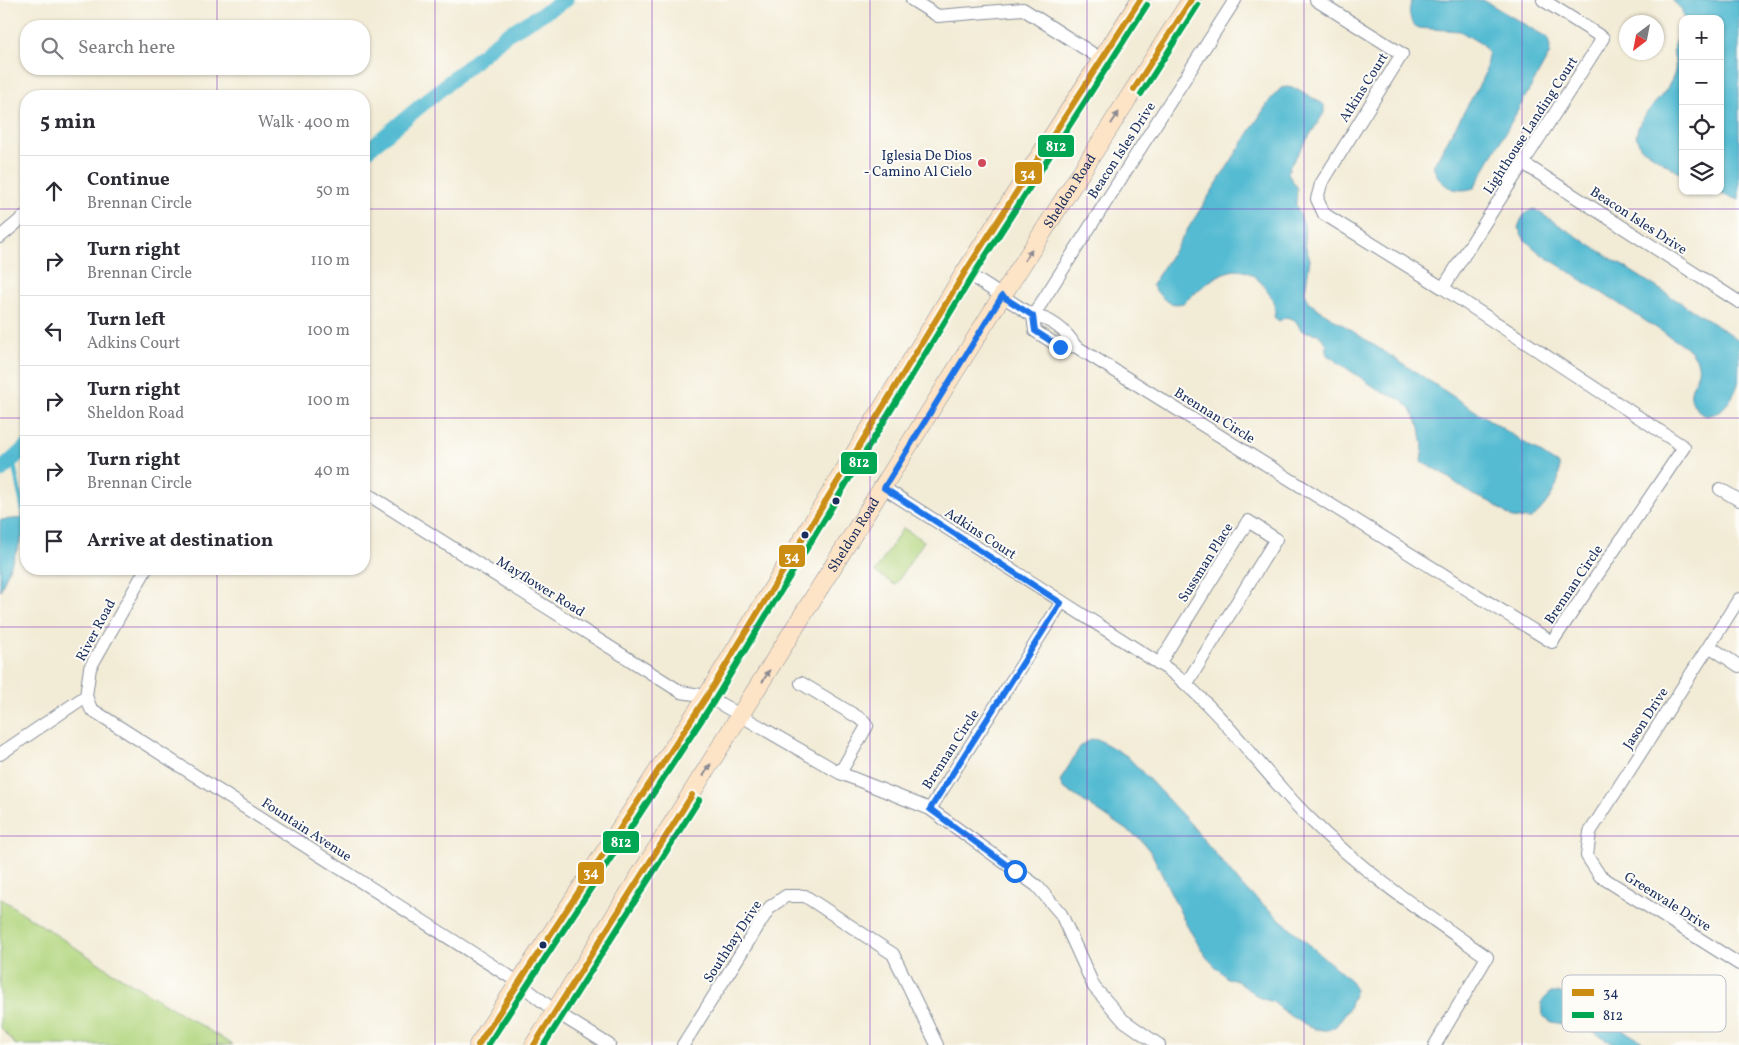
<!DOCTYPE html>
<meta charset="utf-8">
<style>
body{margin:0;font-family:Vollkorn,serif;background:#f7f7f7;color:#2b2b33}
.controls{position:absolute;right:15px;top:15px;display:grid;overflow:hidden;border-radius:10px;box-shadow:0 1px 4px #0004}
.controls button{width:45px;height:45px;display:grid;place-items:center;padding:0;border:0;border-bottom:1px solid #e1e1e2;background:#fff;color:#2b2b33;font:25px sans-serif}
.compass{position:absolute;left:1619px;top:15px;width:45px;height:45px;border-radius:50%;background:#fff;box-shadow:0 1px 4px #0004;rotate:212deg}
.stop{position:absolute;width:15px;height:15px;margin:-11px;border:4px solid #1a73e8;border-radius:50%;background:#fff}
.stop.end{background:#1a73e8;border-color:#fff;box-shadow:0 1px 5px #0008}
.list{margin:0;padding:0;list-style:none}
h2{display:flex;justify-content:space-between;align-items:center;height:65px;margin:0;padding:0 20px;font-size:21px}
h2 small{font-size:16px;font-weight:400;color:#7c7c81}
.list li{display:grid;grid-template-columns:32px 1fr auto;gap:15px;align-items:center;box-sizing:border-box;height:70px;padding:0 20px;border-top:1px solid #e1e1e2}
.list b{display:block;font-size:19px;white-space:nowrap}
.list p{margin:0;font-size:16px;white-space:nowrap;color:#7c7c81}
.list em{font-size:16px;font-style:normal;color:#7c7c81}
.icon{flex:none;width:28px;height:28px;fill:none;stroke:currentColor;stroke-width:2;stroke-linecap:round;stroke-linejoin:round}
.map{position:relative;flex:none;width:1739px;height:1045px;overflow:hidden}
.search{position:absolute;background:#fff;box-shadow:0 1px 4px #0004;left:20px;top:20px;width:350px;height:55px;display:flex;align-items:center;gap:12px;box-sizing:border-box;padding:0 18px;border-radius:20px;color:#7c7c81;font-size:19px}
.panel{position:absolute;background:#fff;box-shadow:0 1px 4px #0004;left:20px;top:90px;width:350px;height:485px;border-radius:20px}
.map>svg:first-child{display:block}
.green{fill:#b2d67f;stroke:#66826e}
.water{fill:#54bbd2;stroke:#387598}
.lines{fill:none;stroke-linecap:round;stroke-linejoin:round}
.stream{stroke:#54bbd2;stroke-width:4.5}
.canal{stroke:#54bbd2;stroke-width:15}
.minor-casing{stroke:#868d9a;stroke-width:14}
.secondary-casing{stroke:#868d9a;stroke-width:19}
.minor{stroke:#fff;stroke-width:12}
.secondary{stroke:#fee4c6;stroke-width:18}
.bus-1-casing{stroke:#fdfcf7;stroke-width:10}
.bus-2-casing{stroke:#fdfcf7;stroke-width:10}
.bus-1{stroke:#cb8e13;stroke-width:6}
.bus-2{stroke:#00a651;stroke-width:6}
.oneway{fill:#8c8a92}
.route{stroke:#1a73e8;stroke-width:6}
.grid{fill:none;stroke:#7b2cbf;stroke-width:1;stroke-opacity:0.55}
.poi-dot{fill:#d1495b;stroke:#fdfcf7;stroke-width:2}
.bus-dot{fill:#1b2f5e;stroke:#fdfcf7;stroke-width:2}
.labels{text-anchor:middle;stroke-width:4;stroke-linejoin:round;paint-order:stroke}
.street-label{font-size:14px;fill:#1b2f5e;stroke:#fdfcf7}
.poi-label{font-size:14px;fill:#1b2f5e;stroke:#fdfcf7;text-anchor:end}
.key{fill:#fdfcf7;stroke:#b9bec9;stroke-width:1}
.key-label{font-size:14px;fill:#1b2f5e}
.line-badge{stroke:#fdfcf7;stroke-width:2}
.badge-label{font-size:14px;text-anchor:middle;font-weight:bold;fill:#fff}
</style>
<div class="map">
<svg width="1739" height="1045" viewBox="0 0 1739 1045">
<rect width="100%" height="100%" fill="#fdfcf7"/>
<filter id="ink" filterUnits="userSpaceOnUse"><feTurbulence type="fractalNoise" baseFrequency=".02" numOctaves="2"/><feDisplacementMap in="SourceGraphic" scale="10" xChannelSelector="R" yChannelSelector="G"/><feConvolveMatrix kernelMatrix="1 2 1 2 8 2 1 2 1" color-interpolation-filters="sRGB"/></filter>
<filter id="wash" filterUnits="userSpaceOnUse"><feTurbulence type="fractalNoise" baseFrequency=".0096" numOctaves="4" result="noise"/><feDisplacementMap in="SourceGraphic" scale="20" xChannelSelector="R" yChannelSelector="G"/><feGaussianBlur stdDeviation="1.12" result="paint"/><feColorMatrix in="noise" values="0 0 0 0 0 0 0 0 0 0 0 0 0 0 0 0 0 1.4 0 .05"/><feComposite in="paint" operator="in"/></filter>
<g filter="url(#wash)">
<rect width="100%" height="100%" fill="#f2ebd5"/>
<!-- green -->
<path class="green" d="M903,528L924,541L895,585L875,572Z
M0,898L111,971L233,1045H16L0,1027Z"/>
<!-- water -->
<path class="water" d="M1412,0H1483L1548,38L1550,48L1549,55L1474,188C1453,194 1440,186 1433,166L1485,75L1488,54L1483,45L1460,31L1418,28C1408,21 1408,11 1412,0Z
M1672,0H1739V200L1713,191H1720V19H1684L1682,10Z
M1683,23V175L1640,147L1636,135C1640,113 1660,102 1670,83C1681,64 1671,59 1674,45C1676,38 1681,31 1683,23Z
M1287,87L1298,89L1324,105V113L1290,166L1288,173L1297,188L1296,205L1304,225L1305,245L1310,259L1305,292L1309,303L1559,465C1562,485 1546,506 1531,519L1512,518L1491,502L1473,495L1439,471L1421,462L1423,447L1420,427L1410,408L1400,399L1382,392L1327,355V344L1318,334L1302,331L1295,320L1286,317L1279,321L1274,317C1277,306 1272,298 1266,289C1238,249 1209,282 1183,303C1167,307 1160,296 1152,285L1270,100L1281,88Z
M1534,209L1739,340C1739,352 1739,372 1738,384C1733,399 1720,418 1703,415C1670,387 1717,378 1689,349L1540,253L1525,240L1518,228C1521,219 1524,212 1534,209Z
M26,518V528L0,591V520Z
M1091,739L1099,740L1127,756L1189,822L1243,887L1351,981L1356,989L1349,1008L1336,1026L1328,1030H1316L1290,1016L1273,1002L1260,998L1237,981L1227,978L1207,958L1187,926L1152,854L1140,839L1062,787L1060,781L1080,747Z
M1549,993H1561L1648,1045H1615L1589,1029L1552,1022L1543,1016L1542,1002Z"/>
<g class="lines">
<!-- stream -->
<path class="stream" d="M13,460L24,516L22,522"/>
<!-- canal -->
<path class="canal" d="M364,153L507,34L566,0
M0,471L26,447"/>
</g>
</g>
<g filter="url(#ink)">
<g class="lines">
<!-- minor casing -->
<g class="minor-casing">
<path id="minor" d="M912,0L938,16L1023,9L1101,59
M1523,163L1739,302
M0,237L26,215
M965,272L1033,316C1050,318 1067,331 1075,346L1552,642L1684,447L1443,288L1324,214L1317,199L1321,184L1402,54L1316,0
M1443,288L1603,38L1543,0
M1033,316L1235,0
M1033,316L1035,331L1060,347L1075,346
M884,488L1169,670C1223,712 1260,769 1308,817C1361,871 1425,914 1487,957L1435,1045
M1720,489L1739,500
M364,492L681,692L707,696L840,773L930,809L1037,886L1061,914L1094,987L1123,1020L1159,1045
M1739,599L1590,832L1587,856L1600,876L1739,964
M1709,646L1739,666
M1159,664L1248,521L1276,539L1187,683
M801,683L864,721L867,726L840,773
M86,696L91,709L518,982L556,1012L609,1045
M0,754L86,696L90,668L146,569
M930,809L1061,603
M683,1045L770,907L786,896H805L893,954L937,1045"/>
</g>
<!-- secondary casing -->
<g class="secondary-casing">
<g id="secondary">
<path d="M478,1045L707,696L965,272L1140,0"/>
<path id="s1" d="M534,1045L1002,296L1191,0"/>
</g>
</g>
<!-- minor -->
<use href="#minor" class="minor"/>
<!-- secondary -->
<use href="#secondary" class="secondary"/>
<!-- bus-1 casing -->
<g class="bus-1-casing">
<path id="bus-1" d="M1134,89L1191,0
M478,1045L707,696L965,272L1140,0
M534,1045L692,795"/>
</g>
<!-- bus-2 casing -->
<g class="bus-2-casing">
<path id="bus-2" d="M1141,94L1198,5
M488,1045L714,701L972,277L1147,5
M544,1045L699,800"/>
</g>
<!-- bus-1 -->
<use href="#bus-1" class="bus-1"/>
<!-- bus-2 -->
<use href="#bus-2" class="bus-2"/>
</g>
<!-- one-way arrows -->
<defs><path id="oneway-solid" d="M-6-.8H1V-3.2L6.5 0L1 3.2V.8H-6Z" transform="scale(1.25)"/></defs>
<g class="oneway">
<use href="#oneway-solid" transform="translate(1115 118) rotate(-57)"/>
<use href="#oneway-solid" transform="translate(1028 255) rotate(-58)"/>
<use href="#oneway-solid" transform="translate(766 676) rotate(-58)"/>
<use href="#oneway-solid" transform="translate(707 770) rotate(-58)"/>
</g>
</g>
<g class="lines" filter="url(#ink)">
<!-- route -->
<path class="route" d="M1015,871L930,809L1061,603L884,488L1002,296L1033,316L1035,331L1060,347"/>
</g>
<!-- grid -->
<path class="grid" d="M217,0V26M435,0V1045M652,0V1045M870,0V1045M1087,0V1045M1304,0V1045M1522,0V1045M217,69V96M0,209H26M364,209H1739M0,418H26M364,418H1739M217,569V1045M0,627H1739M0,836H1739"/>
<!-- markers -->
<circle class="poi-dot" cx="982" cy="163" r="5"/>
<g class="bus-dot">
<circle cx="836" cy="501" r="4.5"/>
<circle cx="805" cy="535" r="4.5"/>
<circle cx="543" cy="945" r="4.5"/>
</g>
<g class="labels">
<!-- street labels -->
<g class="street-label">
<text transform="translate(1363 87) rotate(-58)" y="5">Atkins Court</text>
<text transform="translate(1530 125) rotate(-57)" y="5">Lighthouse Landing Court</text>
<text transform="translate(1121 150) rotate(-57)" y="5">Beacon Isles Drive</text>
<text dy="5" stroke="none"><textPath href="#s1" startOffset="1008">Sheldon Road</textPath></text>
<text transform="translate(1639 220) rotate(33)" y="5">Beacon Isles Drive</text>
<text transform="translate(1215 415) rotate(32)" y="5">Brennan Circle</text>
<text transform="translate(981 533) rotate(33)" y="5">Adkins Court</text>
<text dy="5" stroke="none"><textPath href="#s1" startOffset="602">Sheldon Road</textPath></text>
<text transform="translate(1205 562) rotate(-58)" y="5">Sussman Place</text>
<text transform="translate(1573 584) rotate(-56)" y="5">Brennan Circle</text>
<text transform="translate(541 586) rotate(32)" y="5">Mayflower Road</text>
<text transform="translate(95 630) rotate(-62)" y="5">River Road</text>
<text transform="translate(1645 718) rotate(-57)" y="5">Jason Drive</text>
<text transform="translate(950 749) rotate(-57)" y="5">Brennan Circle</text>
<text transform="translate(307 829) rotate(33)" y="5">Fountain Avenue</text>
<text transform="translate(1668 901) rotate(32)" y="5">Greenvale Drive</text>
<text transform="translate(732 941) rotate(-57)" y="5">Southbay Drive</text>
</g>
<!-- poi labels -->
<g class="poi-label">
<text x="972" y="160">Iglesia De Dios<tspan x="972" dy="16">- Camino Al Cielo</tspan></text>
</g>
</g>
<!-- legend -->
<rect x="1562" y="975" width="164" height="57" rx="8" class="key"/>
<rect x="1572" y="989" width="22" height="7" fill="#cb8e13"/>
<rect x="1572" y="1012" width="22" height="6" fill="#00a651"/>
<g class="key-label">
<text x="1603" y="997">34</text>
<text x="1603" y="1020">812</text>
</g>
<g class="line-badge">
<rect x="1037" y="134" width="38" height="24" rx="5" fill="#00a651"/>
<rect x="1014" y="161" width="29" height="24" rx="5" fill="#cb8e13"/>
<rect x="840" y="451" width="38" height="24" rx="5" fill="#00a651"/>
<rect x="778" y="544" width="28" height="24" rx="5" fill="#cb8e13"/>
<rect x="602" y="830" width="38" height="24" rx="5" fill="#00a651"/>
<rect x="577" y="861" width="28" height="24" rx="5" fill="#cb8e13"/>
</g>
<g class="badge-label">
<text x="1056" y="151">812</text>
<text x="1028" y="178">34</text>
<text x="859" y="467">812</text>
<text x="792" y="561">34</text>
<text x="621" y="847">812</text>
<text x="591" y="877">34</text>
</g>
</svg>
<div class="controls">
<button>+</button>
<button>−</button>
<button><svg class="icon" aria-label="locate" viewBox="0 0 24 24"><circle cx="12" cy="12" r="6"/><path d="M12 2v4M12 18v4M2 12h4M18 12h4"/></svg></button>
<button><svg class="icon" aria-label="layers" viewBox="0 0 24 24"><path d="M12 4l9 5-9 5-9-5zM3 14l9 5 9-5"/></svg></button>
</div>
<svg class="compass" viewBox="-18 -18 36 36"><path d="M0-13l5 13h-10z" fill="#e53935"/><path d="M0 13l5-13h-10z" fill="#7c7c81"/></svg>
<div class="stop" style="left:1015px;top:871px"></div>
<div class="stop end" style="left:1060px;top:347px"></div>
<div class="search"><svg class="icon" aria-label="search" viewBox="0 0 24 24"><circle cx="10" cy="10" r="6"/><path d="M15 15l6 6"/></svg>Search here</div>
<section class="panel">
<h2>5 min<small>Walk · 400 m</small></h2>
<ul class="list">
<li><svg class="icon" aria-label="ahead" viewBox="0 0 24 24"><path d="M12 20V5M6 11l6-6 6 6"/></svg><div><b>Continue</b><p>Brennan Circle</p></div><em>50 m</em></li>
<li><svg class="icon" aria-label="right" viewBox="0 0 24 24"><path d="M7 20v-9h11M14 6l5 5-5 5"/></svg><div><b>Turn right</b><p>Brennan Circle</p></div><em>110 m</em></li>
<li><svg class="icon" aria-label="left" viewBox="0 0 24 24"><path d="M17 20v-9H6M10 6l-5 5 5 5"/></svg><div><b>Turn left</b><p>Adkins Court</p></div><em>100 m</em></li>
<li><svg class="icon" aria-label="right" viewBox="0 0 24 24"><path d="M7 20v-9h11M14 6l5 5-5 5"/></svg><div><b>Turn right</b><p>Sheldon Road</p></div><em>100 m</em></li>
<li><svg class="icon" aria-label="right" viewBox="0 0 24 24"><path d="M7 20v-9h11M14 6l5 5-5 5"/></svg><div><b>Turn right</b><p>Brennan Circle</p></div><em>40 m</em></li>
<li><svg class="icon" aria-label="arrive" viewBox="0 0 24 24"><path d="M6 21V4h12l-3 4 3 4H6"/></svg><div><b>Arrive at destination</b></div></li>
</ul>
</section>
</div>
